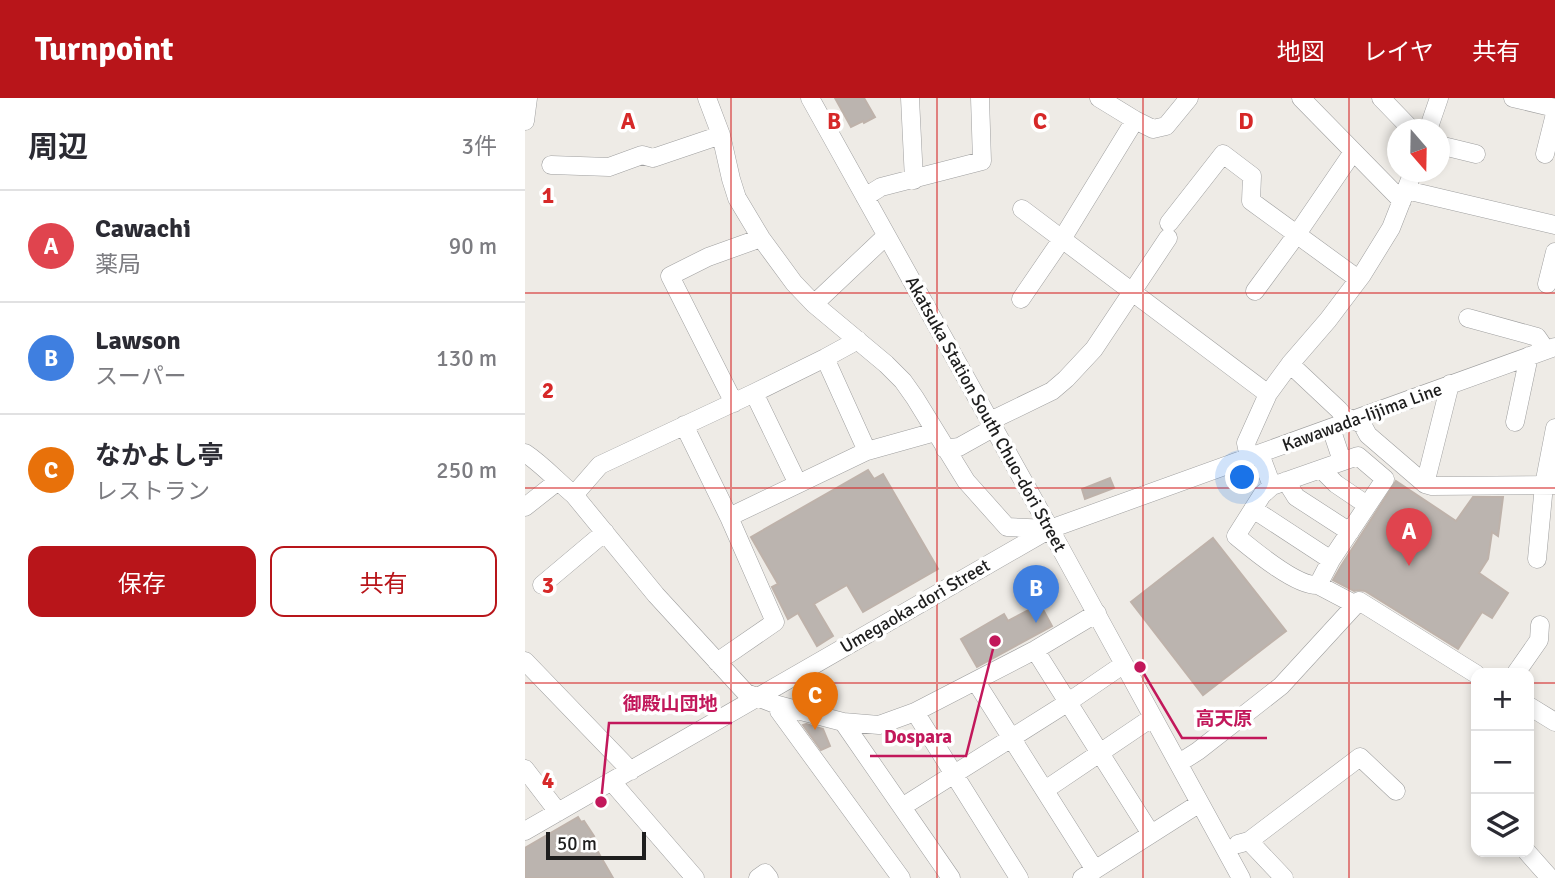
<!DOCTYPE html>
<html lang="ja">
<meta charset="utf-8">
<style>
body{margin:0;font-family:Signika,"Noto Sans JP",sans-serif;background:#f7f7f7;color:#2b2b33}
.controls{position:absolute;right:21px;bottom:21px;display:grid;overflow:hidden;border-radius:14px;box-shadow:0 4px 10px #0003}
.controls button{width:63px;height:63px;display:grid;place-items:center;padding:0;border:0;border-bottom:2px solid #e1e1e2;background:#fff;color:#2b2b33;font:35px sans-serif}
.compass{position:absolute;left:862px;top:21px;width:63px;height:63px;border-radius:50%;background:#fff;box-shadow:0 4px 10px #0003;rotate:160deg}
.scale{position:absolute;left:21px;bottom:18px;width:100px;box-sizing:border-box;padding-left:7px;border:4px solid #1e1e1e;border-top:0;font-size:19px;line-height:24px;white-space:nowrap;color:#1e1e1e;-webkit-text-stroke:5px #fff;paint-order:stroke}
.you{position:absolute;left:718px;top:380px;width:24px;height:24px;margin:-18px;border:5px solid #fff;border-radius:50%;background:#1a73e8;box-shadow:0 0 0 10px #1a73e833}
.badge{display:grid;place-items:center;width:46px;height:46px;border-radius:50%;background:#b8151a;color:#fff;font-size:23px;font-weight:700}
.pin{position:absolute;translate:-50% -58px;filter:drop-shadow(0 2px 4px #0008)}
.pin::after{content:'';position:absolute;top:37px;width:24px;height:21px;background:inherit;clip-path:polygon(0 0,100% 0,50% 100%)}
.list{margin:0;padding:0;list-style:none}
h2{display:flex;justify-content:space-between;align-items:center;height:91px;margin:0;padding:0 28px;font-size:30px}
h2 small{font-size:23px;font-weight:400;color:#7c7c81}
.list li{display:grid;grid-template-columns:46px 1fr auto;gap:21px;align-items:center;box-sizing:border-box;height:112px;padding:0 28px;border-top:2px solid #e1e1e2}
.list b{display:block;font-size:26px;white-space:nowrap}
.list p{margin:0;font-size:23px;white-space:nowrap;color:#7c7c81}
.list em{font-size:23px;font-style:normal;color:#7c7c81}
.actions{display:flex;gap:14px;padding:21px 28px}
.actions a{flex:1;padding:16px 0;border:2px solid #b8151a;border-radius:14px;text-align:center;font-size:24px;color:#b8151a}
.actions .main{background:#b8151a;color:#fff}
.icon{flex:none;width:38px;height:38px;fill:none;stroke:currentColor;stroke-width:2;stroke-linecap:round;stroke-linejoin:round}
.map{position:relative;flex:none;width:1030px;height:780px;overflow:hidden}
header{display:flex;align-items:center;gap:42px;box-sizing:border-box;height:98px;padding:0 35px;background:#b8151a;color:#fff}
header strong{font-size:33px}
nav{display:flex;gap:38px;margin-inline-start:auto;font-size:24px}
main{display:flex}
aside{flex:1;background:#fff}
.map>svg:first-child{display:block}
.building{fill:#bbb4af;stroke:#beb2aa;stroke-width:2}
.lines{fill:none;stroke-linecap:round;stroke-linejoin:round}
.minor-casing{stroke:#9f9f9f;stroke-width:19}
.minor{stroke:#fff;stroke-width:18}
.grid{fill:none;stroke:#d62828;stroke-width:2;stroke-opacity:0.55}
.labels{text-anchor:middle;stroke-width:7;stroke-linejoin:round;paint-order:stroke}
.street-label{font-size:18px;fill:#1e1e1e;stroke:#fff}
.grid-label{font-size:23px;text-anchor:middle;font-weight:bold;fill:#d62828;stroke:#fff;stroke-width:7;stroke-linejoin:round;paint-order:stroke}
.leader{fill:none;stroke:#c2185b;stroke-width:2.5}
.callout-dot{fill:#c2185b;stroke:#fff;stroke-width:2.5}
.callout-label{font-size:19px;text-anchor:middle;font-weight:bold;fill:#c2185b;stroke:#fff;stroke-width:7;stroke-linejoin:round;paint-order:stroke}
</style>
<header>
<strong>Turnpoint</strong>
<nav><a>地図</a><a>レイヤ</a><a>共有</a></nav>
</header>
<main>
<aside>
<h2>周辺<small>3件</small></h2>
<ul class="list">
<li><span class="badge" style="background:#e0444e">A</span><div><b>Cawachi</b><p>薬局</p></div><em>90 m</em></li>
<li><span class="badge" style="background:#3f7fe0">B</span><div><b>Lawson</b><p>スーパー</p></div><em>130 m</em></li>
<li><span class="badge" style="background:#e8710a">C</span><div><b>なかよし亭</b><p>レストラン</p></div><em>250 m</em></li>
</ul>
<div class="actions"><a class="main">保存</a><a>共有</a></div>
</aside>
<div class="map">
<svg width="1030" height="780" viewBox="0 0 1030 780">
<rect width="100%" height="100%" fill="#eeebe6"/>
<!-- building -->
<path class="building" d="M310,0H339L350,19L339,25L338,23L326,29Z
M343,372L349,381L358,376L413,471L338,514L322,487L289,506L308,538L292,548L273,515L263,521L247,489L253,486L226,439Z
M585,380L589,390L560,401L557,391Z
M871,383L931,423L948,399H978L973,438L967,434L963,461L954,475L983,495L967,520L957,514L933,551L840,493L834,492L829,493L808,482L816,468Z
M688,440L761,533L678,597L606,504Z
M515,506L527,528L452,569L436,541L479,516L483,523Z
M281,626L298,631L305,648L296,652L278,627Z
M53,719L56,724L59,723L69,738L65,740L88,780H0V750Z"/>
<g class="lines">
<!-- minor casing -->
<g class="minor-casing">
<path id="minor" d="M182,0L196,37L206,81L212,100L236,140L269,185L289,206L361,266L378,283L390,300L441,383L482,429L525,431
M285,0L525,431L716,780
M385,0L389,82
M574,0L610,22L628,31L641,28L664,0
M776,0L877,103
M856,0L887,32
M988,0L1030,10
M0,23L3,0
M903,32L914,0
M914,47L951,56
M1020,56L1030,16
M26,67L84,69L117,57L128,60L196,37
M881,92L1030,127
M340,99L356,89L457,63L455,0
M497,111L743,296
M644,125L698,56L727,78L726,103L833,181
M1022,186L1030,154
M730,193L772,136L828,54
M496,201L537,141L610,22
M289,206L361,138
M943,220L1012,239L1021,252
M300,260L342,353
M765,266L814,312L819,318L837,326L843,337L900,386L907,388L1030,387
M229,295L273,386
M209,305L145,178L183,159L236,140
M465,323L527,293L541,281L569,251L643,140
M990,324L1004,258
M159,327L204,419L250,524L192,564
M806,330L817,363
M420,351L434,349L468,330
M0,355C18,367 32,383 49,397L131,497L221,595L253,607L318,624L354,627L390,614L510,552L572,515
M735,356L747,388
M833,358L860,381L806,462L793,487C772,489 728,452 711,438L737,397L747,388Z
M724,360L721,345L743,296L765,266L803,222L837,177L866,130L888,74
M796,371L811,386L842,407
M761,383L771,399L825,434
M900,386L925,286
M49,397L75,367L229,295L300,260L333,242
M0,409L33,383
M728,411L806,462
M204,419L342,353L410,334
M1012,461L1019,387L1030,330
M17,487L80,434
M793,487L831,507
M510,552L626,736
M0,563L106,673
M991,575L1014,542L1015,527
M451,584L570,772
M253,607L254,613L376,780
M1004,608L1030,624
M390,614L494,780
M318,624L426,780
M654,665L673,653L756,588L834,503L951,576
M0,671L33,714
M87,684L170,780
M520,692L628,619
M377,709L542,605L599,566
M0,733L525,431L1030,249
M724,743L835,659L871,693
M713,746L724,743L759,780
M1002,754L1025,780
M233,780L240,775L244,780
M557,780L675,705"/>
</g>
<!-- minor -->
<use href="#minor" class="minor"/>
</g>
<!-- grid -->
<path class="grid" d="M206,0V780M412,0V780M618,0V780M824,0V780M0,195H1030M0,390H1030M0,585H951M1004,585H1030"/>
<g class="labels">
<!-- street labels -->
<g class="street-label">
<text transform="translate(461 316) rotate(61)" y="6">Akatsuka Station South Chuo-dori Street</text>
<text transform="translate(837 319) rotate(-20)" y="6">Kawawada-Iijima Line</text>
<text transform="translate(390 508) rotate(-30)" y="6">Umegaoka-dori Street</text>
</g>
</g>
<g class="grid-label">
<text x="103" y="31">A</text>
<text x="309" y="31">B</text>
<text x="515" y="31">C</text>
<text x="721" y="31">D</text>
<text x="23" y="105">1</text>
<text x="23" y="300">2</text>
<text x="23" y="495">3</text>
<text x="23" y="690">4</text>
</g>
<!-- callouts -->
<path class="leader" d="M76 704L84 625H207M615 569L657 640H742M470 543L441 658H345"/>
<g class="callout-dot">
<circle cx="76" cy="704" r="7"/>
<circle cx="615" cy="569" r="7"/>
<circle cx="470" cy="543" r="7"/>
</g>
<g class="callout-label">
<text x="145" y="612">御殿山団地</text>
<text x="699" y="627">高天原</text>
<text x="393" y="645">Dospara</text>
</g>
</svg>
<div class="controls">
<button>+</button>
<button>−</button>
<button><svg class="icon" aria-label="layers" viewBox="0 0 24 24"><path d="M12 4l9 5-9 5-9-5zM3 14l9 5 9-5"/></svg></button>
</div>
<svg class="compass" viewBox="-18 -18 36 36"><path d="M0-13l5 13h-10z" fill="#e53935"/><path d="M0 13l5-13h-10z" fill="#7c7c81"/></svg>
<div class="scale">50 m</div>
<div class="you"></div>
<div class="pin badge" style="left:884px;top:468px;background:#e0444e">A</div>
<div class="pin badge" style="left:511px;top:525px;background:#3f7fe0">B</div>
<div class="pin badge" style="left:290px;top:632px;background:#e8710a">C</div>
</div>
</main>
